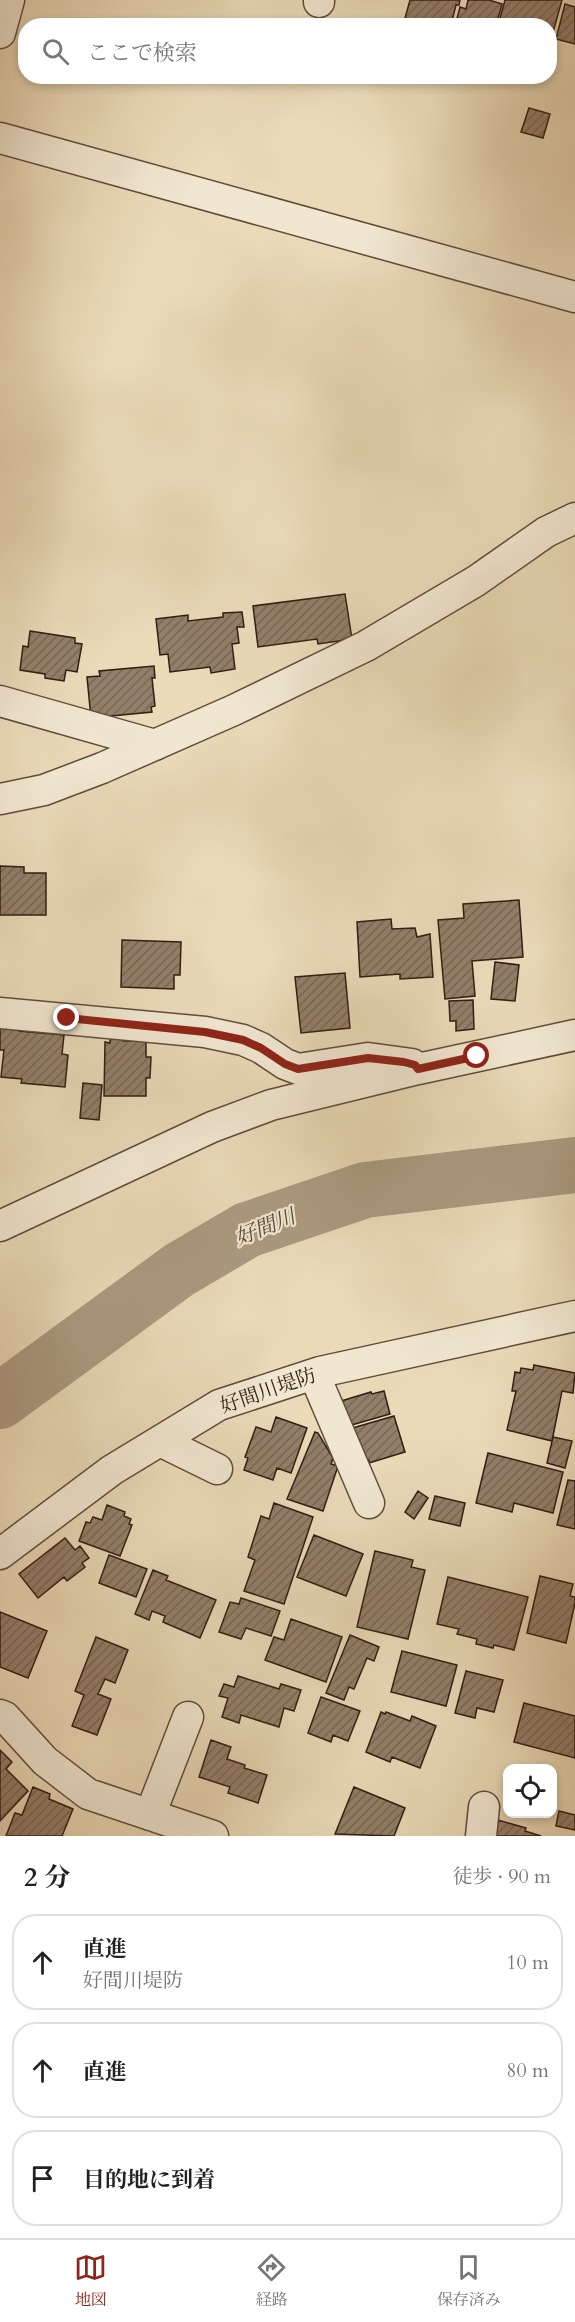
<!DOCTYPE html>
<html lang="ja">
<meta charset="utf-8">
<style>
body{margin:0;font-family:Cardo,"Noto Serif JP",serif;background:#f2f2f2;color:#222}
.controls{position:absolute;right:18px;bottom:18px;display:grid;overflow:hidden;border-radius:12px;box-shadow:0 3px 9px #0003}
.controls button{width:54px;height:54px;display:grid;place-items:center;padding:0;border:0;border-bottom:2px solid #e0e0e0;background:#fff;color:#222;font:30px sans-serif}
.stop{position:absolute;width:18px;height:18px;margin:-14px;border:4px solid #8f2418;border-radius:50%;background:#fff}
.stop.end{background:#8f2418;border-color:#fff;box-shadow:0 2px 6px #0008}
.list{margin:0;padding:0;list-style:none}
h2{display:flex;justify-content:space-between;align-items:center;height:78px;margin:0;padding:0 24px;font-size:26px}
h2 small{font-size:20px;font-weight:400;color:#767676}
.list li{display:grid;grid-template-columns:39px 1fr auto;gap:18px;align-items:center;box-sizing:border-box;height:96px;margin:0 12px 12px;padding:0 12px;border:2px solid #e0e0e0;border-radius:24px}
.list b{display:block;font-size:22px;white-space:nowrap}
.list p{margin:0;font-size:20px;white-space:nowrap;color:#767676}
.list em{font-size:20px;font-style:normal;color:#767676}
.icon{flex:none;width:33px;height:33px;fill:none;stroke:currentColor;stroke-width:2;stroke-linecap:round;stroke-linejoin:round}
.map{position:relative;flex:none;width:575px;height:1836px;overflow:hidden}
.search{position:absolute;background:#fff;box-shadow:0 3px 9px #0003;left:18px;right:18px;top:18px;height:66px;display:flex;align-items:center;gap:15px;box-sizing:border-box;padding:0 21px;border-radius:24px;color:#767676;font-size:22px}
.sheet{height:402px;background:#fff}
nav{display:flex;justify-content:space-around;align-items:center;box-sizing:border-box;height:84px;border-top:2px solid #e0e0e0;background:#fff;font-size:16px;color:#767676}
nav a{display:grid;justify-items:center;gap:3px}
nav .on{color:#8f2418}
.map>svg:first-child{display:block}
.water{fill:#ab9a80;stroke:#7b6854;stroke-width:1.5}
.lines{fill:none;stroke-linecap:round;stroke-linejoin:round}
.shore{stroke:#6e5c4a;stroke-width:1.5}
.river{stroke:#ab9a80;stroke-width:56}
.building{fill:url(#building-hatch);stroke:#321d13;stroke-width:1.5}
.minor-casing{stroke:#604c3c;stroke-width:33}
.minor{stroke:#f1e7d1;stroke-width:30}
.route{stroke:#8f2418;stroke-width:8}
.labels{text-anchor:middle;stroke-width:4.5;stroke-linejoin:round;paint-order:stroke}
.street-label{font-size:20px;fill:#321d13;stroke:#f1e7d1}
.water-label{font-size:21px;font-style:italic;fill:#5c4939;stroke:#f1e7d1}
</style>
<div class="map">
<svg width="575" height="1836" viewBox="0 0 575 1836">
<defs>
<pattern id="building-hatch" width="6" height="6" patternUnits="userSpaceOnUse" patternTransform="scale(1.5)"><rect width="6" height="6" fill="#927f69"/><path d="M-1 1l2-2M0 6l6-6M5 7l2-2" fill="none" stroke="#786755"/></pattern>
</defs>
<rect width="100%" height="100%" fill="#eadab8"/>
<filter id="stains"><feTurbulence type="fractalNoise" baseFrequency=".00333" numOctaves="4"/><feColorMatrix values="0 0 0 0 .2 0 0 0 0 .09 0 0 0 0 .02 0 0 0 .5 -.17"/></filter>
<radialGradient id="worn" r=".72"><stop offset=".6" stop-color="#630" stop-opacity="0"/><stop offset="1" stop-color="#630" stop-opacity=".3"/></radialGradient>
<!-- water -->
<path class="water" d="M575,1149V1182L447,1168Z"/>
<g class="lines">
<!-- shore -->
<path class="shore" d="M575,1155L518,1164L515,1167L518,1170L575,1176"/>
<!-- river -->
<path class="river" d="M0,1401L179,1270L247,1230L365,1190L575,1165"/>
</g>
<!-- building -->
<path class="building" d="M410,0H460L459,5H456L451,25L447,26H416L404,22Z
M468,0H489L502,4L496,26H455L460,7L466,9Z
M505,0H562L550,43V26H498Z
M565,4L575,7V44L556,39Z
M529,108L550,114L543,138L521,132Z
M345,594L352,639L318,644L317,639L258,647L253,606Z
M242,612L244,627H237L239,643L232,644L235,669L211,673L210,667L170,672L168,654L160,655L156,619L188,615V621L223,617V613Z
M30,631L75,638V643L82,644L77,672L66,670L64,681L45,678V674L20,670L23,646L28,647Z
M154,666L155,678H152L155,706L151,707L152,712L91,718L87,677L100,676L99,671Z
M0,866L24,867V873H46V915H0Z
M519,900L523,957L472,961L475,996L445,999L438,920L464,918L463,904Z
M391,919L392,929L415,928L417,937L430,934L433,977L400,979V974L360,977L357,922Z
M122,940L181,942L180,975H174V989L121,987Z
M495,962L519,965L515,1001L491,999Z
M345,973L350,1028L301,1033L295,977Z
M473,1000L474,1029L456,1031V1021H450L449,1001Z
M20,1022L19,1031L64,1035L62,1054L68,1055L65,1087L21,1083L22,1079L1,1077L4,1050H0V1025Z
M110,1035H122L123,1041H146V1057H151L150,1078H146V1096H104L105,1042L110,1043Z
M83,1083L102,1085L99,1120L80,1118Z
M534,1365L575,1373L573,1393L562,1391L552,1441L507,1430L516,1391H512L515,1372L520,1373L521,1368L533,1370Z
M384,1391L390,1414L348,1426L341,1401L371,1392L372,1394Z
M394,1416L405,1452L369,1463V1460L359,1463L349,1429Z
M276,1417L307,1428L291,1473L277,1468L273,1480L244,1470L248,1458L245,1457L256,1427L271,1432Z
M315,1432L318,1433L333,1458L331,1464L338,1466L323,1511L287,1499Z
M553,1437L572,1441L565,1468L547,1463Z
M488,1453L563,1472L553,1513L514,1503L512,1512L476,1503Z
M568,1480L575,1481V1529L557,1525Z
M418,1491L428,1498L414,1519L405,1512Z
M435,1496L465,1503L460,1526L429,1519Z
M274,1503L313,1517L284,1604L244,1591L255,1560L248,1557L261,1516L269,1519Z
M107,1505L125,1512L124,1516L131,1519L129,1524L132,1525L120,1556L79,1541L86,1522L90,1523L93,1517L102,1520Z
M314,1535L363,1554L346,1596L297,1577Z
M65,1538L75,1550L80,1546L89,1558L82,1563L85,1567L67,1581L64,1577L38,1598L19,1574Z
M375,1551L413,1560L411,1567L425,1570L408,1639L357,1627Z
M109,1555L147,1569L136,1597L99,1583Z
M153,1570L168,1576L166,1580L216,1600L200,1638L163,1622L165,1616L152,1611L149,1620L135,1614Z
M540,1576L573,1584L570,1596L575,1597V1603L566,1643L527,1633Z
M448,1577L528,1597L514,1650L494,1645L493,1648L476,1644L477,1639L457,1634L459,1629L437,1624Z
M241,1598L280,1611L271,1636L246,1628L241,1639L219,1632L230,1602L239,1604Z
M0,1612L47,1631L28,1678L0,1667Z
M291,1619L342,1637L326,1682L265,1660L274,1637L284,1640Z
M350,1635L379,1647L374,1661L367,1658L354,1689L349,1687L344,1700L326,1693Z
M96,1637L128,1650L115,1683L105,1679L98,1694L111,1699L97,1735L72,1726L84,1695L75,1691Z
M402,1651L457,1665L446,1706L391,1692Z
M466,1671L503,1680L494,1712L477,1708L475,1718L455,1713Z
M238,1676L279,1689L281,1684L301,1690L294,1711L284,1708L279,1727L241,1715L239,1723L222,1717L228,1698L219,1696L224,1684L234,1687Z
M321,1697L360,1711L348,1741L333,1735L331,1742L308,1733Z
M524,1703L575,1716V1758L514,1742Z
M381,1712L385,1714L386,1712L410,1721L412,1716L436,1726L420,1768L392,1757L390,1762L366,1752Z
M211,1740L231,1747L227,1759L245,1765L244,1768L267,1775L258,1803L228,1793L230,1787L199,1777Z
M0,1750L12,1762L6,1769L28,1791L0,1821Z
M33,1787L50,1794L49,1799L73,1809L62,1836H6L15,1813L22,1815Z
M354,1787L405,1808L394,1836L335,1834Z
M559,1811L575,1815V1830L556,1826Z
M491,1818L526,1828L525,1831L541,1836H486Z"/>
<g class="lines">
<!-- minor casing -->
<g class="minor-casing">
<path id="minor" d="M319,2V0
M0,33L9,0
M0,138L575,297
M0,701L155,745
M0,799L44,790L102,768L234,710L366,646L476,581L546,532L575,518
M0,1013L205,1032L243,1040L261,1048L285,1064L298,1069L368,1058L412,1064
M0,1226L212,1127L271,1105L418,1069L575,1035
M314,1374L369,1503
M160,1441L217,1469
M0,1554L112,1470L219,1405L320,1372L575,1316
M0,1715L5,1717L45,1761L88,1794L213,1836
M150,1815L188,1717
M481,1836L484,1807"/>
</g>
<!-- minor -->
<use href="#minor" class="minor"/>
</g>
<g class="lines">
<!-- route -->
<path class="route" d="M67,1018L205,1032L243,1040L261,1048L285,1064L298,1069L368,1058L404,1062L415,1065L418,1069L477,1056"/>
</g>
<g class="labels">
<!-- street labels -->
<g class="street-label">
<text transform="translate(268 1390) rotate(-19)" y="7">好間川堤防</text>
</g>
<!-- water labels -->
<g class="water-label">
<text transform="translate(265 1227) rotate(-22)" y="7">好間川</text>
</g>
</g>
<rect width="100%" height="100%" filter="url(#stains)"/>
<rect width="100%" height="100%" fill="url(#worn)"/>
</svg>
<div class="controls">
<button><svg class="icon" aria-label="locate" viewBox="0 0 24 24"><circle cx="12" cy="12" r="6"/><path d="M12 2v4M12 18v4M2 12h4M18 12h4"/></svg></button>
</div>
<div class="stop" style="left:477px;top:1056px"></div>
<div class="stop end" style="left:67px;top:1018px"></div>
<div class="search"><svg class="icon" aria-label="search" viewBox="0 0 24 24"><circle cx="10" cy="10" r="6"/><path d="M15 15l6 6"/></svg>ここで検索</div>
</div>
<section class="sheet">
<h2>2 分<small>徒歩 · 90 m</small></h2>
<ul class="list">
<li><svg class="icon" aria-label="ahead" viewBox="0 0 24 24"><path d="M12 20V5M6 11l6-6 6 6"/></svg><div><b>直進</b><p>好間川堤防</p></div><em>10 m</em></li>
<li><svg class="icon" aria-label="ahead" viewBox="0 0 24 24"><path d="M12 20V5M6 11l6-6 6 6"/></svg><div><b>直進</b></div><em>80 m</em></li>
<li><svg class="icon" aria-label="arrive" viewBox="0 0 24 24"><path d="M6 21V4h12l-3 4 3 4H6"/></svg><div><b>目的地に到着</b></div></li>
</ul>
</section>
<nav>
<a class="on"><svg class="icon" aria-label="map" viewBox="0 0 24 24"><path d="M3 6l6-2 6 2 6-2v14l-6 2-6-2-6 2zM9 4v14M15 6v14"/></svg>地図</a>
<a><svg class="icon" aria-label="directions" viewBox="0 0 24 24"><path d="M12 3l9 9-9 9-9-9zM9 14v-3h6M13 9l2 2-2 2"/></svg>経路</a>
<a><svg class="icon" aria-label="saved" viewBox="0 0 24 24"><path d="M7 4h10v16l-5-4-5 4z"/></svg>保存済み</a>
</nav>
